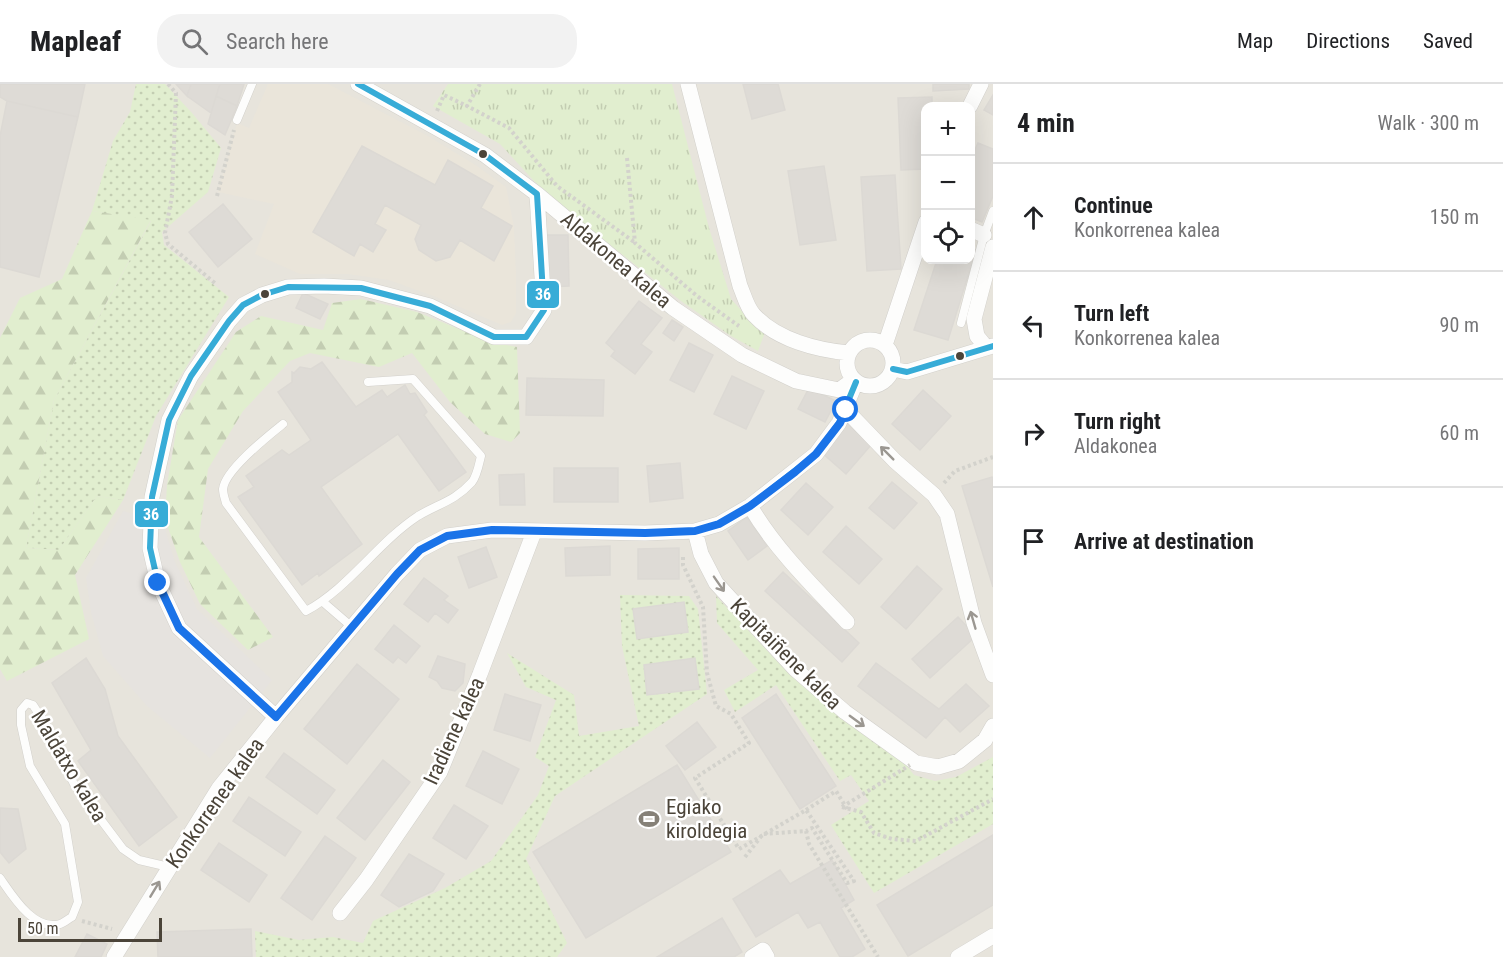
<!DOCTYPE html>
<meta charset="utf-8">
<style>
body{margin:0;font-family:"Roboto Condensed",sans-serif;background:#f2f2f2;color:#202124}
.controls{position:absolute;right:18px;top:18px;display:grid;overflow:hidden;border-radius:12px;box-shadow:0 6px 24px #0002}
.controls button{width:54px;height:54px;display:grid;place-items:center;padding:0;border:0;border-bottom:2px solid #e0e0e0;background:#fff;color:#202124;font:30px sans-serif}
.scale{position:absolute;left:18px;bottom:15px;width:144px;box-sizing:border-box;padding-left:6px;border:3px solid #4b4439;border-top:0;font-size:16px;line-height:21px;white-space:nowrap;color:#4b4439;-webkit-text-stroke:4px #fff;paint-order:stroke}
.stop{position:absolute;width:18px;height:18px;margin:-14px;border:4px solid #1a73e8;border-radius:50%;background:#fff}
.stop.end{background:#1a73e8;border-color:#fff;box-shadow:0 2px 6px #0008}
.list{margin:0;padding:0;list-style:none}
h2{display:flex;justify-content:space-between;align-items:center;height:78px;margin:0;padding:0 24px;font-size:26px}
h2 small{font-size:20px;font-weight:400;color:#757577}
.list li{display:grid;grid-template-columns:39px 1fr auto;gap:18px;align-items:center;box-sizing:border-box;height:108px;padding:0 24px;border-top:2px solid #e0e0e0}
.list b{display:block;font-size:22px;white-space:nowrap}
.list p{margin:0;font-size:20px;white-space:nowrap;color:#757577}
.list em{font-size:20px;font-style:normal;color:#757577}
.icon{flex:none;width:33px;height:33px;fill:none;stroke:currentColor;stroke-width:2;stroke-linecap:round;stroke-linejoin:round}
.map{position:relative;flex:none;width:993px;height:873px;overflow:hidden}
header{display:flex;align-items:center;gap:36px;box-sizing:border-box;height:84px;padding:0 30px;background:#fff;border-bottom:2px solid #e0e0e0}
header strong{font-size:28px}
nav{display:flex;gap:33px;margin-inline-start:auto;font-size:21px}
.search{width:420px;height:54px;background:#f2f2f2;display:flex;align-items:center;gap:15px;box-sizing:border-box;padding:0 21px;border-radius:24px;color:#757577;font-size:22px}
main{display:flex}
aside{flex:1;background:#fff}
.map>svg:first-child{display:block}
.residential{fill:#e7e4dc;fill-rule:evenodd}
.education{fill:#eae5da}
.grass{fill:url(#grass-dots)}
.forest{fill:url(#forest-firs)}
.park{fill:url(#park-tufts)}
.parking{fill:#e6e3df}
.building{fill:#dedbd6;stroke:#dcd9d4;stroke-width:1.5}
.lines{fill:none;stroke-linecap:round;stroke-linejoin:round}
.lane-casing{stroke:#d2d0cb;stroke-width:9}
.street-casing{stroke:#d2d0cb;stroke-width:16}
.path{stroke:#d3d2cc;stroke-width:4;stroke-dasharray:3 3;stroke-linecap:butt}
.lane{stroke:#fdfdfc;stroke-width:8}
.street{stroke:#fdfdfc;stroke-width:15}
.path-bridge{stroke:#d3d2cc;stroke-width:4;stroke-dasharray:3 3;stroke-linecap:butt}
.bus-1-casing{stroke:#fff;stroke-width:10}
.bus-1{stroke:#37acd7;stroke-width:6}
.oneway{stroke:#9b9791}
.route{stroke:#1a73e8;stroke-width:8}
.bus-dot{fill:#4b4439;stroke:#fff;stroke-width:2}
.labels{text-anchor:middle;stroke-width:5;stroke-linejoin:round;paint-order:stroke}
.street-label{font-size:21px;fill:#4b4439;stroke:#fff}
.poi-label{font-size:21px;fill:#4b4439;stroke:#fff;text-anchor:start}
.line-badge{stroke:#fff;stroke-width:2}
.badge-label{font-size:16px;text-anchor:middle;font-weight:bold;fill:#fff}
</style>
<header>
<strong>Mapleaf</strong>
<div class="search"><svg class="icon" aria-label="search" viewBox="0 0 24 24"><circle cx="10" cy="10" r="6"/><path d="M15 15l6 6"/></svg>Search here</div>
<nav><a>Map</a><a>Directions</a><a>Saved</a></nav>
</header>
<main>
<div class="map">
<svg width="993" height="873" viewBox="0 0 993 873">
<defs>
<pattern id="grass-dots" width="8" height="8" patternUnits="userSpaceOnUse" patternTransform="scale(1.5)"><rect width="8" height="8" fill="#e1eecf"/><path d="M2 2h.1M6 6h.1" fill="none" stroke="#c3cdb2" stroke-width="1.8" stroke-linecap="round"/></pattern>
<pattern id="forest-firs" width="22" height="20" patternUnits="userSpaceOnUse" patternTransform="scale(1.5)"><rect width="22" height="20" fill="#e1eecf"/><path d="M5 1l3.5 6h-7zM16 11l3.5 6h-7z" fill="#c3cdb2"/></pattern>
<pattern id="park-tufts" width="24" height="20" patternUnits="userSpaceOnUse" patternTransform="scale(1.5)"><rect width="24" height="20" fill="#e1eecf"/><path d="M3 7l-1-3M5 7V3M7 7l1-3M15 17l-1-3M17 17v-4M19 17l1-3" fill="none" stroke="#c3cdb2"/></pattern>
</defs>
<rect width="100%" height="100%" fill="#f4f2ee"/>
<!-- residential -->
<path class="residential" d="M0,0H993V873H0ZM926,22H970V176H926Z"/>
<!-- education -->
<path class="education" d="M268,0H328L426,51L474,80L506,103L514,143L516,191V229L511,238L502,241L436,213L389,196L348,190H300L255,170L274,120L218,108L237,39L249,44Z"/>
<!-- grass -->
<path class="grass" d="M136,0H165L192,29L221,64L208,108L162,148L164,161L229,213L156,332L123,416L97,412L59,466L26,464L54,316L151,137L92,127L113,57L130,28Z
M620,511L689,512L698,525L707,610L555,712L526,775L567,859L557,873H256L255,847L299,856L333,853L363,859L373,837L445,804L491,777L538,711L549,682L535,673L556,616L526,603L507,569L574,611L579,652L639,642L622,562Z
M716,512L792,593L840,633L903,677L914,691L935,697L956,693L993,673V740L874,809L831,741L869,717L851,691L840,697L776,601L735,628L724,606L758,586L717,539Z"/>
<!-- forest -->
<path class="forest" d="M92,127L151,136L54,316L26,464L59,466L97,412L123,416L75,491L89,555L7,597L0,585V254L20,214L62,195Z
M361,215L417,228L491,258L517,263L520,349L511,358L485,350L450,318L412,269L379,283L310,269L290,277L243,327L208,385L199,453L273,553L248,566L200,520L180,478L165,435L167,401L178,336L236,248L261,232L323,246L332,219Z"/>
<!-- park -->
<path class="park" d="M448,0H672L709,144L731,215L748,234L765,248L758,267L731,252L681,217L595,149L535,98L500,60L433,22Z"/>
<!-- parking -->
<path class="parking" d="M123,427L163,438L175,478L197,525L272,596L210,674L147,622L103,572L91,528L86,494Z"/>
<!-- building -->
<path class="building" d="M0,0H85L78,33L7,17L0,13Z
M176,0H191L187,12Z
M191,0H220L211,29L187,12Z
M220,0H244L237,22L216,12Z
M743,0H778L785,26L752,35Z
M933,0H969V5L933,7Z
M993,11V31L984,26Z
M216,12L237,22L225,51L208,40Z
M932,13V22H926V85L901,86L898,14Z
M7,17L78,33L39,193L0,183V52Z
M978,59L993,65V112L982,138L970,133V77Z
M362,62L435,101L448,76L493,102L481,124L512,142L494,177L460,156L450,173L436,177L419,166L415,155L421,141L385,121L375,140L386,146L373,168L360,160L354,172L313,148Z
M824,82L836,156L800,161L788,87Z
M895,91L901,185L867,187L861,93Z
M223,120L252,155L218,183L189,148Z
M544,151H568L569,202L545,203Z
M970,164L976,166L948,256L914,246L937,176H970Z
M303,209L328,220L320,235L296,224Z
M639,217L662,234L641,260L652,268L635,290L611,272L615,267L606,259Z
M672,236L683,243L674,257L663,249Z
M689,259L713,271L694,308L670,296Z
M322,278L356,323L382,306L387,313L405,301L410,310L415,309L427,328L424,331L466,388L439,407L398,350L321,403L362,460L319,492L318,489L302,501L238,413L254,403L246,392L282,366L289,371L311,356L278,308L292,298V288L294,289L300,283L311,285Z
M732,292L764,307L746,345L714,330Z
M527,294L604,296L603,332L526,331Z
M809,304L836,317L825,338L798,325Z
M923,306L951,332L920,366L892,340Z
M847,339L871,361L846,390L821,368Z
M680,379L683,414L650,418L647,382Z
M554,384H618V418H554Z
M524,390L525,421H500L499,391Z
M992,393L993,394V503L962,402Z
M892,398L917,419L894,445L869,424Z
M806,399L833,423L808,451L781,426Z
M747,433L767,462L748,476L728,447Z
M846,442L882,475L859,500L823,468Z
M610,462V491L566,492L565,464Z
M486,463L497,493L469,504L458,473Z
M679,464V495H638V465Z
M917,482L942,505L906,545L881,523Z
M783,488L859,559L842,578L765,507Z
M424,494L448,512L444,516L458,526L448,539L435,529L428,538L404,520Z
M684,518L688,548L637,555L633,525Z
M958,533L976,552L930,594L912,575Z
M394,541L420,562L406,579L398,573L393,579L375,565Z
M438,572L465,580L463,599L455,607L442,604L437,597L429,593Z
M86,574L105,605L118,652L177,733L139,762L78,677L91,666L52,599Z
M695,574L699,605L647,611L644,581Z
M876,579L939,625L966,600L989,622L960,648L945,633L926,654L858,602Z
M357,580L399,615L347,680L304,645Z
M505,610L541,621L530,657L494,646Z
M776,610L836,702L800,725L742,634Z
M697,638L716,663L685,686L666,662Z
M483,667L519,685L502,720L466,702Z
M284,669L335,706L317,730L266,693Z
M383,676L410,698L365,756L337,734Z
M677,681L731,768L586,854L533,768Z
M249,713L301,748L285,772L233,737Z
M454,721L488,742L466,775L433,754Z
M0,724L18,725L26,765L9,779L0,768Z
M993,751V821L908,872L877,821Z
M325,752L356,774L312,836L281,814Z
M219,759L267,791L249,818L201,786Z
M409,770L444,790L433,807L399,823L381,811Z
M832,776L854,816L841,824L865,865L852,873H840L820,838L808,844L798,828L756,853L733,815L780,786L790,800Z
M722,834L742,868L734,873H657Z
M251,845L252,873H158L157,848Z
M87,850L107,860L101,873H75Z"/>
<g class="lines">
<!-- lane casing -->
<g class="lane-casing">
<path id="lane" d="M237,36L252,0
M961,239L984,151L993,127
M283,340C268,352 225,386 223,405C223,410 225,415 226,419L306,527C349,504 377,459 418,432C438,420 455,417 472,398C477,392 479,380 481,372L413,295L368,298
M323,518L352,543
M0,794C12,811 34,848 60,840C64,839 68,835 72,833L78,818L65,740L30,682L21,641V626L27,619L33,621L59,661L63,678L74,700L123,765L139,776L169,783"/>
</g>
<!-- street casing -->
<g class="street-casing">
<path id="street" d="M358,0L485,71L537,110L673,224L742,271L796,297L839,306L853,296
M688,0L740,202C744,211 747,224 754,231C777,256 817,266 849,269
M970,22L981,0
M970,145L984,151
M847 279a23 23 0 1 1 46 0a23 23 0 1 1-46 0Z
M885,261L926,138
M986,263L977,252L974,235L993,163
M893,285L907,288L993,262
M846,326L895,377L934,411L947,430L974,539L993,591
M750,422C776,466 812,501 847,538
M695,447L701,470L716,499L795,585L845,628L916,679L938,683L959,677L985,656L993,642
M276,633L179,544L158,499L150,464L152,413L169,336L191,292L229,237L243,221L262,211L288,203L324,202L361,204L430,222L494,253H526L544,226L537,110
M340,829L366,796L440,688L480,590L534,448
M114,873L219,704L276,633L397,490L420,466L447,452L492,446L645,449L695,447L719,440L750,422L816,370L839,339L856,298
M752,873L763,866L767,873
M958,873L993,852"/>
</g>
<!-- path -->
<path class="path" d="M168,0L176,9L172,112L165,149L168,160L216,200
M480,0L467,22L509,44L557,102L634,158
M437,27L444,11L467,22
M627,74L635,159L697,212L739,242
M217,112L234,46
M944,399L955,387L993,373
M683,473V481L703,523L707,589L716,622L731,630L749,659L695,694L739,765L806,726L854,797L847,799L812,744L806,747
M842,723L861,728L874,749L892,755L916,757L993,715
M806,726L836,707L847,725
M745,773L763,750L806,747L809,760L878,873
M82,837L112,845"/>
<!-- lane -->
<use href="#lane" class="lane"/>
<!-- street -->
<use href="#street" class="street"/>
<!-- path-bridge -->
<path class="path-bridge" d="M842,723L910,681"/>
<!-- bus-1 casing -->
<g class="bus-1-casing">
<path id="bus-1" d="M358,0L485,71L537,110L544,226L526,253H494L430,222L361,204L288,203L262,211L243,221L229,237L191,292L169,336L152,413L150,464L158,499L179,544L276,633L397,490L420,466L447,452L492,446L645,449L695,447L719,440L750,422L816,370L839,339L856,298
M893,285L907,288L993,262"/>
</g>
<!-- bus-1 -->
<use href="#bus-1" class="bus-1"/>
</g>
<!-- one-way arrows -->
<defs><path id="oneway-shaft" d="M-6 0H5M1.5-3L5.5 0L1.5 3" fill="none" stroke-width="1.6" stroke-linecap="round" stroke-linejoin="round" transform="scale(1.5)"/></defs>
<g class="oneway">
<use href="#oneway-shaft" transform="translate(887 369) rotate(-135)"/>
<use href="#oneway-shaft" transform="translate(719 500) rotate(55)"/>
<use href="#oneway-shaft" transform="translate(973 536) rotate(-106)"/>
<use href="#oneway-shaft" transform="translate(857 637) rotate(36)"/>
<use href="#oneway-shaft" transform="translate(155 805) rotate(-59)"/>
</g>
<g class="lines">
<!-- route -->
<path class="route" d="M158,499L179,544L276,633L397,490L420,466L447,452L492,446L645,449L695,447L719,440L750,422L795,388L816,370L840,339L846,326"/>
</g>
<!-- icons -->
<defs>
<g id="stadium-bare" transform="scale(1.62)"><path d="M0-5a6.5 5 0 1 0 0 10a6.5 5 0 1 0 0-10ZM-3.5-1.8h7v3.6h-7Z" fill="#868178" stroke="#fff" stroke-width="2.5" paint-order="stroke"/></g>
</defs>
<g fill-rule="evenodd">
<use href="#stadium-bare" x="649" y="735"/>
</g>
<!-- markers -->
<g class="bus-dot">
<circle cx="483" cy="70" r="5"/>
<circle cx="265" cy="210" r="5"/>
<circle cx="960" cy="272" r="5"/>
</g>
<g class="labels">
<!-- street labels -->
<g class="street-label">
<text transform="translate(616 176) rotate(40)" y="7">Aldakonea kalea</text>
<text transform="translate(786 570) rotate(45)" y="7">Kapitaiñene kalea</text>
<text transform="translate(454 647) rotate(-65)" y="7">Iradiene kalea</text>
<text transform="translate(69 682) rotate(59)" y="7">Maldatxo kalea</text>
<text transform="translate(215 719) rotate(-55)" y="7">Konkorrenea kalea</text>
</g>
<!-- poi labels -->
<g class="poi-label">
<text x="666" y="730">Egiako<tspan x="666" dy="24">kiroldegia</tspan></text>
</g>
</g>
<g class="line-badge">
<rect x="526" y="196" width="34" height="29" rx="6" fill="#37acd7"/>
<rect x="134" y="416" width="35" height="28" rx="6" fill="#37acd7"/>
</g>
<g class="badge-label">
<text x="543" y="216">36</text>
<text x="151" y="436">36</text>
</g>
</svg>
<div class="controls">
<button>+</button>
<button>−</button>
<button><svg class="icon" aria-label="locate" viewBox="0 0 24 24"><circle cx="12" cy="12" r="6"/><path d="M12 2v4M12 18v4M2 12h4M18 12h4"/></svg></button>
</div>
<div class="scale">50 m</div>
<div class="stop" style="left:846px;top:326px"></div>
<div class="stop end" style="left:158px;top:499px"></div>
</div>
<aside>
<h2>4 min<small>Walk · 300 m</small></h2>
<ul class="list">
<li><svg class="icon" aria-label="ahead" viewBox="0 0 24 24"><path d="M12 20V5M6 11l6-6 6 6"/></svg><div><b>Continue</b><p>Konkorrenea kalea</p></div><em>150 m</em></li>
<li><svg class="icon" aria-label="left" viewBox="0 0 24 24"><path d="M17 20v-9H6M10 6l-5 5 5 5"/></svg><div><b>Turn left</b><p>Konkorrenea kalea</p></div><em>90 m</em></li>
<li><svg class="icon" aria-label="right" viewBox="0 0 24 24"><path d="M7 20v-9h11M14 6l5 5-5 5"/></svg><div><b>Turn right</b><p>Aldakonea</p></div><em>60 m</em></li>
<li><svg class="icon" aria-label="arrive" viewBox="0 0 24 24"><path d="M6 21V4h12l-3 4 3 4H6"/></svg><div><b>Arrive at destination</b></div></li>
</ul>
</aside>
</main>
